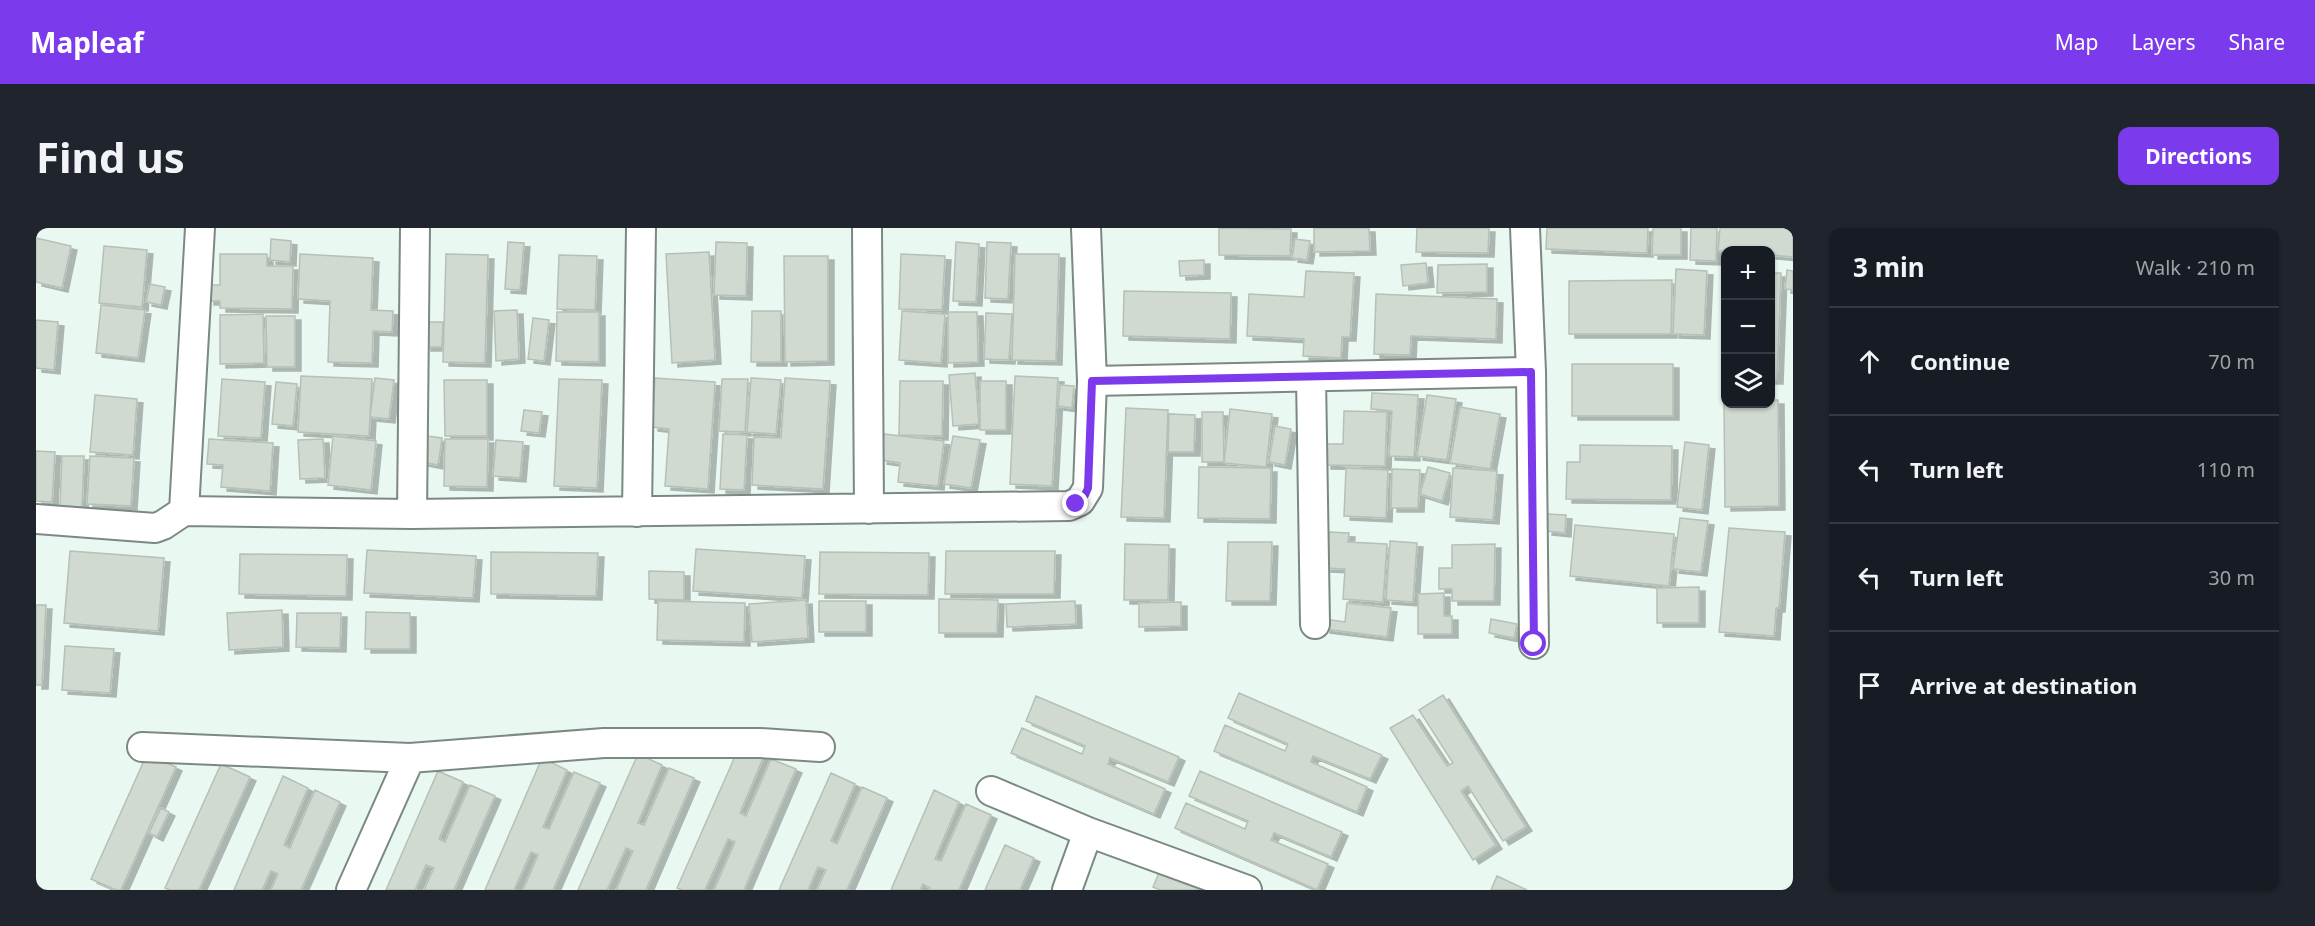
<!DOCTYPE html>
<meta charset="utf-8">
<style>
body{margin:0;font-family:"Noto Sans",sans-serif;background:#20242c;color:#f1f3f6}
.controls{position:absolute;right:18px;top:18px;display:grid;overflow:hidden;border-radius:12px;box-shadow:0 2px 4px #0004}
.controls button{width:54px;height:54px;display:grid;place-items:center;padding:0;border:0;border-bottom:2px solid #363941;background:#171b24;color:#f1f3f6;font:30px sans-serif}
.stop{position:absolute;width:18px;height:18px;margin:-14px;border:4px solid #7c3aed;border-radius:50%;background:#fff}
.stop.end{background:#7c3aed;border-color:#fff;box-shadow:0 2px 6px #0008}
.list{margin:0;padding:0;list-style:none}
h2{display:flex;justify-content:space-between;align-items:center;height:78px;margin:0;padding:0 24px;font-size:26px}
h2 small{font-size:20px;font-weight:400;color:#9ea1a6}
.list li{display:grid;grid-template-columns:39px 1fr auto;gap:18px;align-items:center;box-sizing:border-box;height:108px;padding:0 24px;border-top:2px solid #363941}
.list b{display:block;font-size:22px;white-space:nowrap}
.list em{font-size:20px;font-style:normal;color:#9ea1a6}
.icon{flex:none;width:33px;height:33px;fill:none;stroke:currentColor;stroke-width:2;stroke-linecap:round;stroke-linejoin:round}
.map{position:relative;flex:none;width:1757px;height:662px;overflow:hidden;border-radius:12px}
header{display:flex;align-items:center;gap:36px;box-sizing:border-box;height:84px;padding:0 30px;background:#7c3aed;color:#fff}
header strong{font-size:28px}
nav{display:flex;gap:33px;margin-inline-start:auto;font-size:21px}
.intro{display:flex;align-items:center;justify-content:space-between;box-sizing:border-box;height:144px;padding:0 36px}
h1{margin:0;font-size:42px}
.button{padding:15px 27px;border-radius:12px;background:#7c3aed;color:#fff;font-size:21px;font-weight:700}
main{display:flex;gap:36px;padding:0 36px}
aside{flex:1;background:#171b24;border-radius:12px;box-shadow:0 2px 4px #0004}
.map>svg:first-child{display:block}
.building{fill:#d0dad0;stroke:#b6c0b6;stroke-width:1.5;filter:url(#shadow)}
.lines{fill:none;stroke-linecap:round;stroke-linejoin:round}
.minor-casing{stroke:#7c8983;stroke-width:32}
.minor{stroke:#fff;stroke-width:28}
.route{stroke:#7c3aed;stroke-width:8}
</style>
<header>
<strong>Mapleaf</strong>
<nav><a>Map</a><a>Layers</a><a>Share</a></nav>
</header>
<div class="intro"><h1>Find us</h1><a class="button">Directions</a></div>
<main>
<div class="map">
<svg width="1757" height="662" viewBox="0 0 1757 662">
<defs>
<filter id="shadow"><feDropShadow dx="6" dy="4" stdDeviation="0" flood-color="#0004"/></filter>
</defs>
<rect width="100%" height="100%" fill="#e9f8f1"/>
<!-- building -->
<path class="building" d="M1183,0L1255,1L1254,28L1183,27Z
M1278,0H1333L1334,23L1278,24Z
M1381,0H1453L1452,25L1380,24Z
M1511,0H1612L1611,25L1510,21Z
M1617,0H1645V27H1616Z
M1655,0H1681L1680,33L1654,32Z
M1684,0H1757V29L1734,27V22L1682,23Z
M0,10L35,18L26,60L0,54Z
M235,11L255,13L254,34L234,32Z
M1259,11L1274,13L1271,32L1256,30Z
M472,14L488,15L484,62L469,61Z
M680,14L711,15L710,68L678,67Z
M920,14L943,16L940,74L917,73Z
M951,14L975,15L972,71L949,70Z
M68,18L111,22L106,79L63,75Z
M673,24L679,132L636,135L630,26Z
M184,26H231V38H257L256,81L184,80V73H172V57H184Z
M264,26L337,30L335,82L357,83L356,104L337,103L336,135L292,134L294,73L262,71Z
M410,26L452,27L449,135L407,134Z
M865,26L909,28L906,82L863,81Z
M979,26H1023L1020,133L976,132Z
M523,27L561,28L559,82L521,81Z
M748,28H792V133L749,134Z
M1168,32V47L1144,48L1143,33Z
M1390,35L1392,55L1367,58L1365,37Z
M1451,36V64L1401,65L1402,37Z
M1640,41L1671,43L1668,107L1637,106Z
M1751,42L1757,43V62L1749,61Z
M1270,43L1318,45L1314,109H1306L1305,130L1267,128L1268,111L1211,108L1213,66L1268,69Z
M1734,45H1745L1741,152H1734Z
M1690,50V151L1686,150Z
M1636,52L1635,106H1533V53Z
M114,56L129,59L125,77L110,74Z
M1088,63L1195,65L1194,111L1087,108Z
M1340,66L1461,71L1460,111L1375,108L1374,127L1338,126Z
M65,77L109,82L102,130L60,125Z
M481,82L483,131L460,133L458,83Z
M716,83H745V134H715Z
M866,83L909,86L905,135L863,132Z
M521,84H563V134L520,133Z
M912,84H941L942,134L912,135Z
M950,85L976,86L973,132L948,131Z
M227,86L228,135L184,136V87Z
M230,88H259V139H231Z
M497,90L513,92L508,133L492,131Z
M0,92L22,94L18,142L0,140Z
M389,94H407L406,119H389Z
M1536,136H1637V188H1536Z
M939,145L943,196L917,198L913,147Z
M265,148L336,151L333,208L262,204Z
M979,148L1022,150L1016,258L974,256Z
M339,150L358,152L353,191L334,189Z
M619,150L679,154L672,261L629,258L633,201L616,199Z
M715,150L745,152L740,206L711,204Z
M749,150L794,153L787,261L716,257L718,209L745,210Z
M186,151L229,154L225,210L182,208Z
M523,151L566,152L561,260L518,258Z
M686,151H712L709,204L683,203Z
M408,152H451V208H409Z
M864,153H907L906,208L863,207Z
M944,153H970V202H944Z
M240,154L261,156L257,198L236,196Z
M1024,157L1038,158L1036,180L1022,178Z
M1336,165L1382,167L1378,229L1353,228L1356,183L1335,181Z
M59,167L101,171L97,227L54,224Z
M1391,167L1420,171L1411,232L1381,228Z
M1734,172H1742L1743,278L1689,279L1688,173L1690,176H1734Z
M1424,179L1464,186L1454,241L1414,235Z
M1090,180L1132,182L1128,290L1085,289Z
M1194,181L1236,186L1230,239L1188,235Z
M488,182L506,184L503,205L485,203Z
M1308,183L1351,184L1349,238L1289,237L1290,216H1307Z
M1166,184H1187L1188,234H1166Z
M1133,186L1159,187L1158,224H1132Z
M1239,198L1255,201L1249,237L1233,234Z
M687,206L711,207L708,262L684,261Z
M848,206L908,213L902,258L862,254L864,235L845,232Z
M297,208L340,213L335,262L292,257Z
M391,208L406,210L402,237L386,234Z
M917,208L944,212L935,260L908,256Z
M173,211L237,215L234,263L185,259L187,237L171,236Z
M287,211L289,250L264,251L262,212Z
M409,211H452L451,259L408,258Z
M460,212L487,214L484,250L457,248Z
M1649,214L1673,217L1666,282L1641,279Z
M1544,217L1636,218L1635,272L1530,271L1531,234H1544Z
M0,223L19,224L16,274L0,273Z
M26,228H48L46,279L24,278Z
M54,228L98,230L95,278L51,276Z
M1163,239L1235,240L1234,291L1162,290Z
M1392,239L1414,245L1406,273L1384,266Z
M1310,240L1352,242L1350,290L1308,288Z
M1417,240L1461,243L1457,292L1414,289Z
M1356,241L1384,242L1382,280H1355Z
M1511,286L1530,287L1529,305L1510,303Z
M1644,290L1672,293L1665,344L1637,341Z
M1539,297L1638,306L1633,358L1534,348Z
M1693,300L1749,304L1743,380H1740L1738,408L1683,404Z
M1292,304L1313,305L1312,314L1351,316L1347,374L1307,371L1309,341L1289,340Z
M1354,313L1381,315L1377,374L1350,372Z
M1192,314H1236L1234,373H1190Z
M1089,316L1133,317L1132,372H1088Z
M1459,316L1458,373H1416V361H1403V340H1416V317Z
M660,321L769,328L766,370L657,363Z
M331,322L440,328L437,370L328,365Z
M34,323L128,330L122,403L28,395Z
M910,323H1019L1018,366H909Z
M455,324L562,325L560,368L455,366Z
M784,324L893,325L892,367L783,366Z
M204,326L311,327L310,368L203,366Z
M613,343L648,344V372L613,371Z
M1663,359V395H1621V360Z
M1408,365V388H1416V406H1382V366Z
M903,371L962,372L961,405H903Z
M770,372L772,410L716,414L713,376Z
M622,373L709,375L708,414L621,412Z
M783,373H830V404H783Z
M1039,373L1040,396L971,399L970,376Z
M1145,374V398L1103,399V375Z
M1311,375L1355,380L1351,409L1288,401L1289,391L1309,394Z
M0,377H10L6,457H0Z
M246,382L247,419L193,422L191,385Z
M330,384L374,385V421H329Z
M261,385H305L304,420L260,419Z
M1455,391L1481,396L1478,410L1453,405Z
M29,418L78,421L74,465L26,462Z
M1203,465L1346,527L1334,551L1277,528L1275,534L1331,559L1321,584L1178,523L1189,497L1249,523L1252,516L1192,490Z
M1407,467L1490,599L1467,613L1432,558L1425,563L1460,617L1437,632L1354,500L1377,487L1411,538L1417,535L1383,482Z
M1000,468L1143,529L1132,554L1074,530L1072,536L1129,561L1118,586L975,525L986,500L1046,526L1049,518L990,493Z
M704,517L728,528L704,585L710,588L735,531L760,541L708,662H678L699,614L692,611L669,662H646L641,660Z
M111,526L140,539L85,662H80L55,651Z
M602,526L626,537L602,595L608,597L633,540L658,550L610,662H580L597,623L590,620L571,662H542Z
M506,530L531,542L507,599L513,601L538,544L564,555L517,662H487L502,627L495,624L478,662H449Z
M185,536L214,549L163,662H134L129,660Z
M402,543L427,554L403,611L409,614L434,557L459,568L418,662H388L398,640L390,637L379,662H350Z
M1164,543L1306,604L1295,629L1238,605L1235,612L1292,636L1281,662L1139,600L1150,575L1209,601L1212,593L1153,568Z
M795,545L819,556L795,613L801,616L826,559L851,570L811,662H781L790,642L782,639L772,662H743Z
M247,548L272,560L248,617L254,620L279,562L304,574L265,662H235L242,646L235,643L226,662H198Z
M898,562L923,574L899,631L905,633L930,576L955,587L923,662H893L894,660L887,656L884,662H855Z
M125,580L133,584L121,609L113,605Z
M969,617L998,630L984,662H949Z
M1127,635L1191,662H1124L1117,659Z
M1461,648L1491,662H1455Z"/>
<g class="lines">
<!-- minor casing -->
<g class="minor-casing">
<path id="minor" d="M831,0L833,281
M1489,0L1495,144L1498,416
M1275,149L1279,396
M1056,153L1495,144
M148,283L164,0
M601,284L605,0
M376,286L379,0
M0,291L119,300L127,297L148,283L376,286L1033,278L1044,273L1052,260L1056,153L1050,0
M106,519L374,530L568,515H724L784,519
M955,563L1052,604L1211,662
M315,662L374,530
M1031,662L1052,604"/>
</g>
<!-- minor -->
<use href="#minor" class="minor"/>
</g>
<g class="lines">
<!-- route -->
<path class="route" d="M1040,276L1049,267L1052,260L1056,153L1495,144L1498,416"/>
</g>
</svg>
<div class="controls">
<button>+</button>
<button>−</button>
<button><svg class="icon" aria-label="layers" viewBox="0 0 24 24"><path d="M12 4l9 5-9 5-9-5zM3 14l9 5 9-5"/></svg></button>
</div>
<div class="stop" style="left:1498px;top:416px"></div>
<div class="stop end" style="left:1040px;top:276px"></div>
</div>
<aside>
<h2>3 min<small>Walk · 210 m</small></h2>
<ul class="list">
<li><svg class="icon" aria-label="ahead" viewBox="0 0 24 24"><path d="M12 20V5M6 11l6-6 6 6"/></svg><div><b>Continue</b></div><em>70 m</em></li>
<li><svg class="icon" aria-label="left" viewBox="0 0 24 24"><path d="M17 20v-9H6M10 6l-5 5 5 5"/></svg><div><b>Turn left</b></div><em>110 m</em></li>
<li><svg class="icon" aria-label="left" viewBox="0 0 24 24"><path d="M17 20v-9H6M10 6l-5 5 5 5"/></svg><div><b>Turn left</b></div><em>30 m</em></li>
<li><svg class="icon" aria-label="arrive" viewBox="0 0 24 24"><path d="M6 21V4h12l-3 4 3 4H6"/></svg><div><b>Arrive at destination</b></div></li>
</ul>
</aside>
</main>
